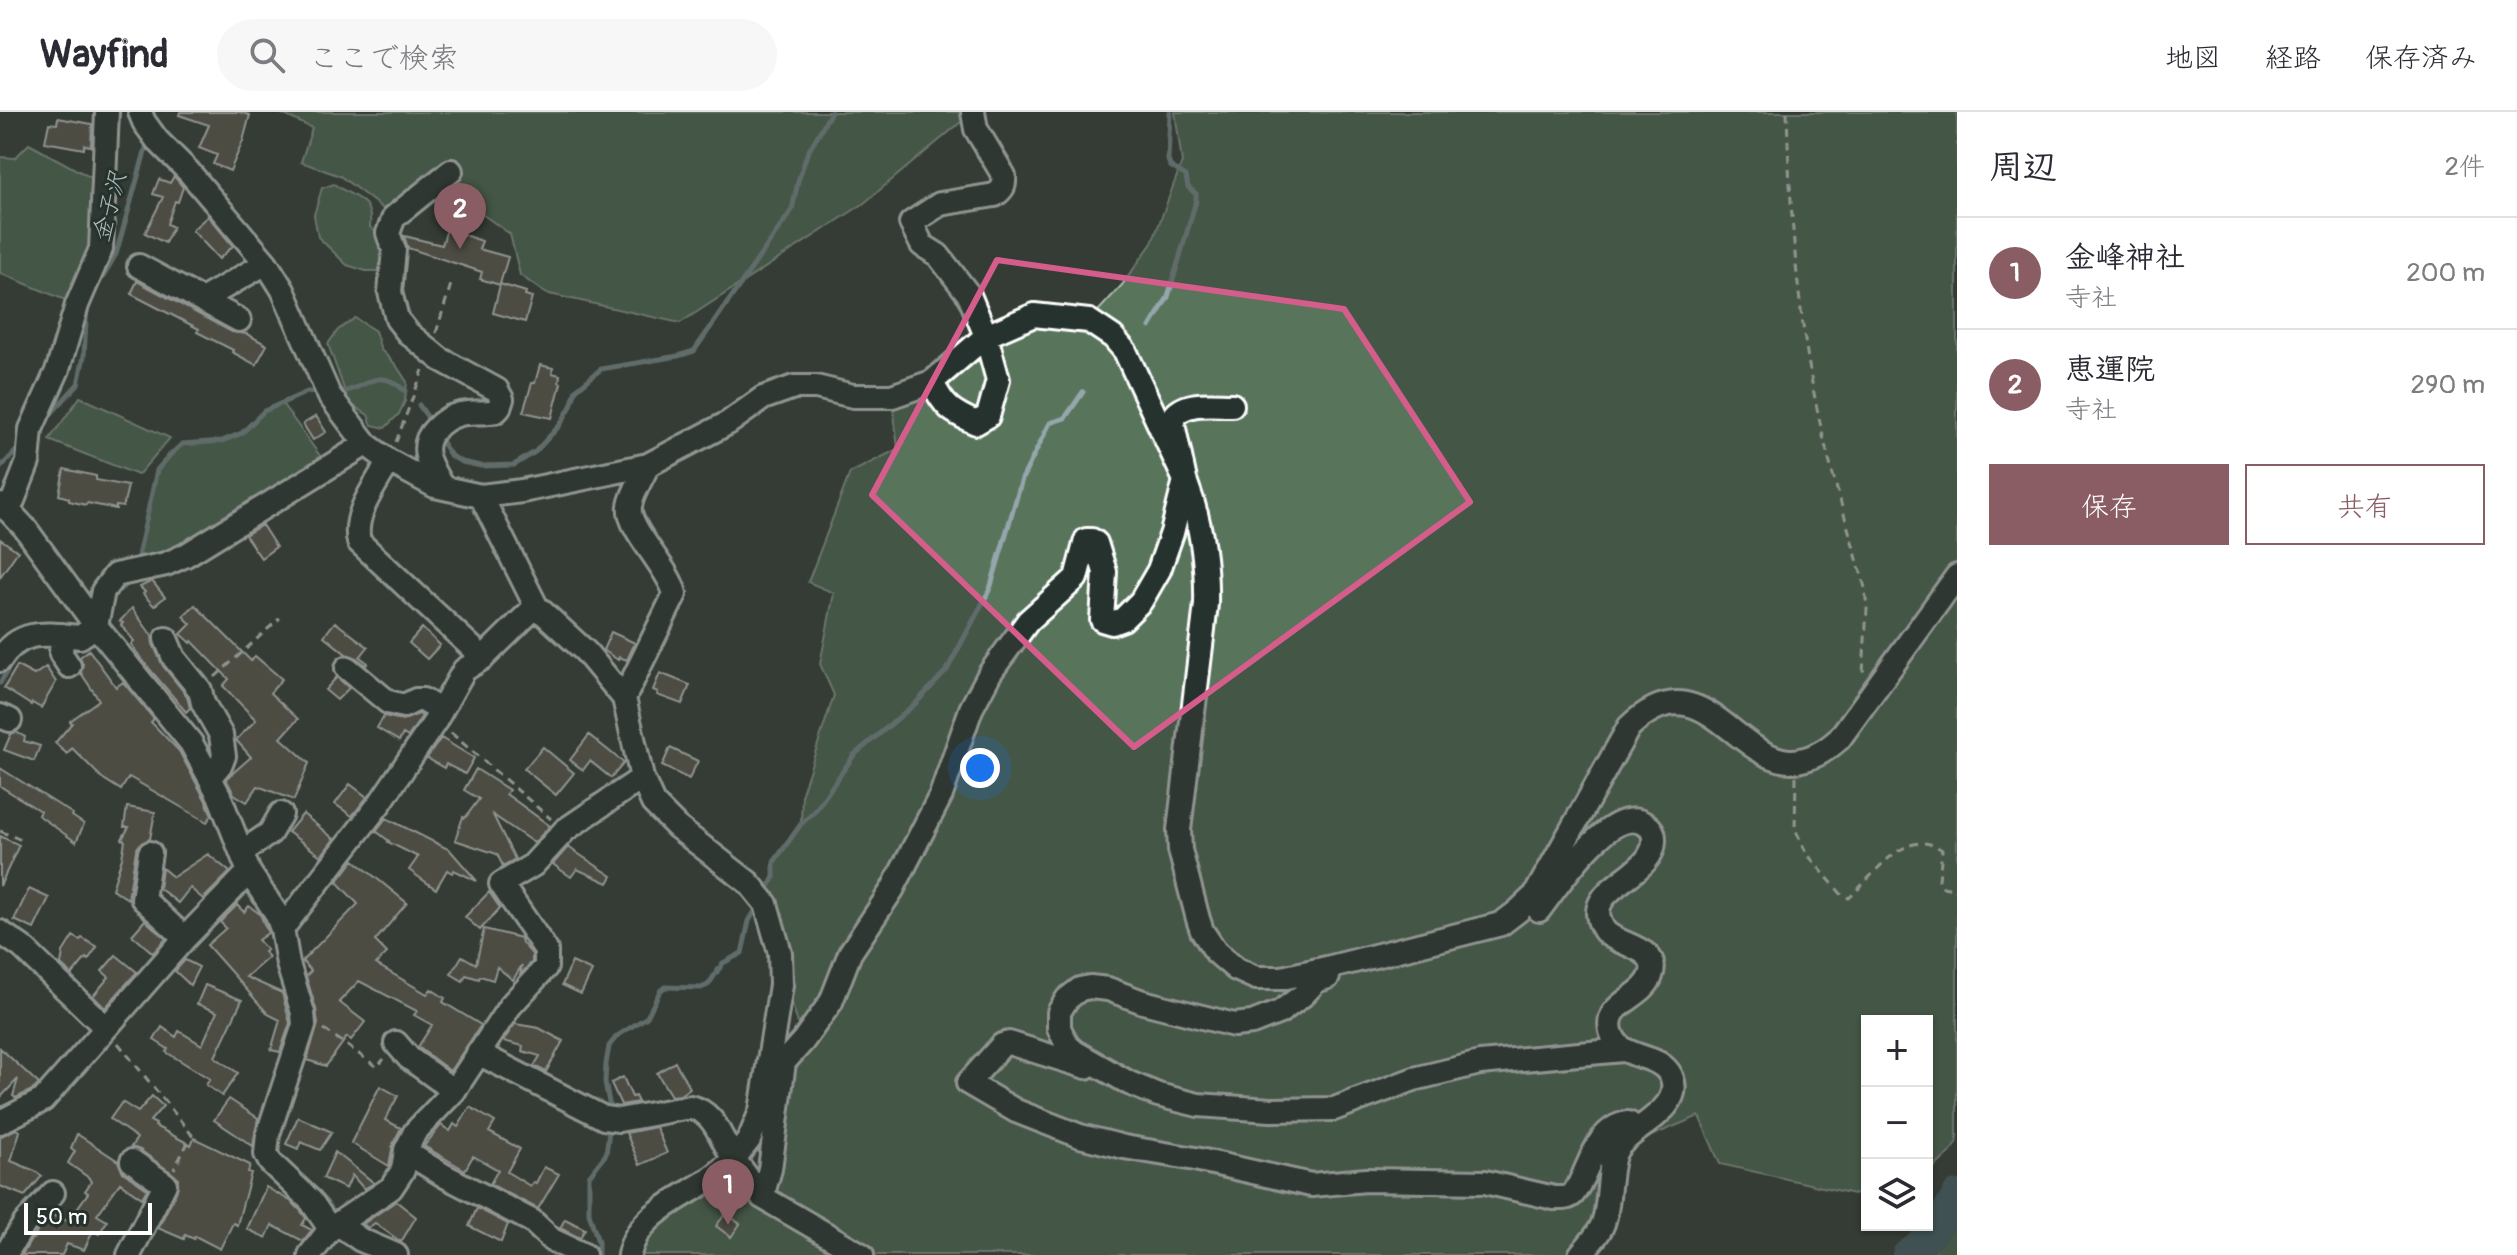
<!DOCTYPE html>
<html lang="ja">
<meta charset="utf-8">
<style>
body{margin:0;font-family:Pangolin,"Klee One",sans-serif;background:#f7f7f7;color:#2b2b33}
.controls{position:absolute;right:24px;bottom:24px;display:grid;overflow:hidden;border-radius:0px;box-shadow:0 2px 6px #0004}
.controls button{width:72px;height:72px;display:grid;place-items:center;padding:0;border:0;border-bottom:2px solid #e1e1e2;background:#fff;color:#2b2b33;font:40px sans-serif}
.scale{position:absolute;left:24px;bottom:20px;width:128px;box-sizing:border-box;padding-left:8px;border:4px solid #fff;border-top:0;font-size:22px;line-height:28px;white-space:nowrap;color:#fff;-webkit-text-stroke:6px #26332d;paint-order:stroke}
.you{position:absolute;left:980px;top:656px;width:28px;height:28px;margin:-20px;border:6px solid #fff;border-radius:50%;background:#1a73e8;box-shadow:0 0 0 12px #1a73e833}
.badge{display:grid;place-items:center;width:52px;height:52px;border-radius:50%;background:#8a5d65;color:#fff;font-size:26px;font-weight:700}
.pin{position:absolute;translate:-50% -66px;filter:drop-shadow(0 2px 4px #0008)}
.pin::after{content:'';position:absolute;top:42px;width:28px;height:24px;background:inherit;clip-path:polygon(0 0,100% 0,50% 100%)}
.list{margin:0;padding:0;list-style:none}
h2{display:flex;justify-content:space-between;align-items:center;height:104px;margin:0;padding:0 32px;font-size:34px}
h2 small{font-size:26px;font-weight:400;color:#7c7c81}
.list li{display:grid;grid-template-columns:52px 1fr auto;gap:24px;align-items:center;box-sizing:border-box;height:112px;padding:0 32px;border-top:2px solid #e1e1e2}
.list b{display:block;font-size:30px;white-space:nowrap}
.list p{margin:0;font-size:26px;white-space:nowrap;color:#7c7c81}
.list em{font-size:26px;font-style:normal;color:#7c7c81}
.actions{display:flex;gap:16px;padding:24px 32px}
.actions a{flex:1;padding:18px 0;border:2px solid #8a5d65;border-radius:0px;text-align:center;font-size:28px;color:#8a5d65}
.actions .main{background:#8a5d65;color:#fff}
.icon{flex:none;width:44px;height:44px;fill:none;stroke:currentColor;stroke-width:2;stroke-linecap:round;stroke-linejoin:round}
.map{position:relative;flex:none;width:1957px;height:1143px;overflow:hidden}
header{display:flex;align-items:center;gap:48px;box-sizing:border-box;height:112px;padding:0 40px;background:#fff;border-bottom:2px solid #e1e1e2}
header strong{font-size:38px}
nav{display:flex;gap:44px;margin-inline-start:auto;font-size:28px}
.search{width:560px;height:72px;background:#f7f7f7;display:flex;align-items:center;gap:20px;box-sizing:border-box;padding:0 28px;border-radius:44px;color:#7c7c81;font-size:30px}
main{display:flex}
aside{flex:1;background:#fff}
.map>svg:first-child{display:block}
.green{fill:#58755c;stroke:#acbaae;stroke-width:2}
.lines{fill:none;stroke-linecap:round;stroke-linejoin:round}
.stream{stroke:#95a6ac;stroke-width:5}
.river{stroke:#4e6a74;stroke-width:30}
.building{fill:#6b5f57;stroke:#fff;stroke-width:2}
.minor-casing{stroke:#fff;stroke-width:28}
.path{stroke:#fff;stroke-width:3;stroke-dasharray:8 6;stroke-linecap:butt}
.minor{stroke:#26332d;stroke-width:22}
.marked{fill:none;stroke:#d45d8c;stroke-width:6;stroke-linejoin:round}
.labels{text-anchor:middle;stroke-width:6;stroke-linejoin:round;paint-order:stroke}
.water-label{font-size:24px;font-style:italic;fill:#afbcc0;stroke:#26332d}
</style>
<header>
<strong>Wayfind</strong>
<div class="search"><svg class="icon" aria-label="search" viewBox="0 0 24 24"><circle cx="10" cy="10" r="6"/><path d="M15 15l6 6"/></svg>ここで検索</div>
<nav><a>地図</a><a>経路</a><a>保存済み</a></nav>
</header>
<main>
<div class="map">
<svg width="1957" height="1143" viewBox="0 0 1957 1143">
<rect width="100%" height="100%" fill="#343c35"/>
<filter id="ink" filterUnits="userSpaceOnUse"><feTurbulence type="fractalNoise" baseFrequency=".0125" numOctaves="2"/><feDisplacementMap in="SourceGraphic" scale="16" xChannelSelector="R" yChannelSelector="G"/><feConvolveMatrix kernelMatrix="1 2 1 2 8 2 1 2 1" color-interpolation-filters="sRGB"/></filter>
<g filter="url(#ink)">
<!-- green -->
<path class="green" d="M278,0H973L863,92L680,211L545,181L520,163L510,122L458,85L451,60L394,105L340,64L301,50L312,16Z
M1175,0H1957V1029L1951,1040L1927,1062V909H1867V1085L1720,1052L1699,1004L1615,1039L1605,1108L1580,1143H629L630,1139L734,1047L761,1084L784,950L803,929L761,788L774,765V750L801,712L802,681L834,583L820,552L834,481L808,470L850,361L898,337L892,284L1034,203L1089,209L1122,173L1152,131L1182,50Z
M29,32L103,72L102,95L77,193L0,161V45L15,46Z
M334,72C354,87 373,85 370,115C384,125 388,144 380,159H366L347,153L318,125L314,103L322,76Z
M355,206L375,219L381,238L396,253L407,270L405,289L399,302L385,316L372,313L368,303L349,291L328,232L338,218Z
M80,285L170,326L138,363L49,328Z
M281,290L328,355L142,457L140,438L157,358L182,332L223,329L242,320L264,299Z
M1957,1104V1143H1932Z"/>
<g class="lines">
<!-- stream -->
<path class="stream" d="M94,180L116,142L148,29
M1150,215L1168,185L1196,89V82L1188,75L1186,64L1170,54L1168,48L1170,0
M337,281C366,279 376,251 405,279
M419,293L433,313
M47,306L78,272L84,244L87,193
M439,326L451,344L462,350L481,354L514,353L535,340L560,313L571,294L576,278L601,257L678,244L694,239L792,98L798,69L807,42L831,0
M0,356L21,334
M136,453L157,358L170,343L182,332L222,329L242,321L264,299L307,280H319
M112,483L130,470
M0,571L13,548L31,535
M765,782L774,765V750L801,712L815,699L854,643L916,591L947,558L990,477L1022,367L1050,311L1065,306L1083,280
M611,1001L605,970L606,952L609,934L617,924L647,905L660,879L665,875L701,876L708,873L723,851L742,841L749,809L758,794
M598,1143V1130L589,1101V1064L606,1042L610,1011"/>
<!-- river -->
<path class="river" d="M1907,1143C1930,1127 1944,1107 1957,1083"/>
</g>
<!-- building -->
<path class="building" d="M180,0H239L250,3L243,29L230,59L213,52L217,43L199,36L209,13L179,3Z
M58,6L92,12L91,34L84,33V37L45,30L49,11L57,12Z
M174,64L183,75L178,90L175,89L167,112L173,115L165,131L145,121L163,85L153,82L159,67L170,71Z
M208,104L233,134L219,147L192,118Z
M447,117L482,129L479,137L508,145L500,172L526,180L525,183L532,185L525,210L493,201L500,173L480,167L482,160L408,136L404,124L442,133Z
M137,169L232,220L247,222L267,233L256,253L232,240L233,238L197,220L199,217L131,182Z
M540,253L553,256L552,261L560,263L559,270L561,271L552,306L523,300L532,271H535Z
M316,304L326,320L313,328L303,312Z
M64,357L96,364V368L128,374L123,395L116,394V397L87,391L86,393L69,389V386L59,383Z
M262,413L276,435L261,446L245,423Z
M0,427L18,439L0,465Z
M152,469L165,485L154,494L143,482L145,480L140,475Z
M195,493L251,549L255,544L282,567L270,581L298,607L281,626L309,651L294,688L258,674L247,690L234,682L226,667L251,645L236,628L256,608L223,574L229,567L192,529L191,531L181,522L191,512L183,504Z
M132,496L152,524L153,532L163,554L187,584L190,596L186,600L142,548L131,532L134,529L121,513L123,511L120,509Z
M335,510L368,535L360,545L368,551L366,553L355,545L346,542L324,524Z
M422,516L440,533L427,547L409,531Z
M611,520L635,531L627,548L619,545L618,548L603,538Z
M89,538L116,575L123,570L154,607L151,610L179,639L206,689L212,703L207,710L129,665L121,678L102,666L72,636L67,642L55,631L72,611L70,609L99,588L81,561L83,552L80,545Z
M17,554L34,563L46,555L56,570L41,596L32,591L31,593L4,576Z
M660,561L690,573L682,592L657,583L658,580L653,578Z
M337,565L349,576L337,588L325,578Z
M419,602L422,604L408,625L403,622L399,629L377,616L384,604L402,608Z
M16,620L25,625L24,629L40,634L34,649L4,638L11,622Z
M589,623L624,651L611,666L590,649L583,658L570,648Z
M441,626L474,646L465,662L446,652L444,656L427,646Z
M543,635L574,661L556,683L524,657Z
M670,636L698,649L689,667L662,654Z
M0,656L73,702L72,704L84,712L76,730L38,703L40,699L0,674Z
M476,657L509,678L506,682L550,714L534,731L493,703L515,747L503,754L497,742L455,728L463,705L465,706L479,687L464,678Z
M350,672L367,685L352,704L335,692Z
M127,695L155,700L150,727L140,732L136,738L128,787L112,777L122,746L125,729L122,727L129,715H124Z
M303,702L334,727L321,744L288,720Z
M386,706L450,738L477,769L454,758L452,761L447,758L436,777L420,766L409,758L418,745L388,730L389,729L376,719Z
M0,724L19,733L0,774Z
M568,735L612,764L608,771L577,757L571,765L558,756L553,752Z
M208,742L230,760L203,787L190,776L178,791L159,776L162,756L173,765Z
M354,748L407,791L375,829L387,841L376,852L427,882L431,877L445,886L443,890L481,913L450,959L418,935L432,913L414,903L417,899L359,869L339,890L365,910L351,928L347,925L326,954L307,948L318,912L316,897L306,864L311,859L302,849L358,792L337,770Z
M29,777L49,786L34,817L14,808Z
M489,780L500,796L480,818L465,805Z
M237,793L244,800L249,794L260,802L268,821L258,828L267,838L264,840L269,845L246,865L282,881L290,911L280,940L271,938L280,908L268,902L207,833L226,816L220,810Z
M145,808L166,827L153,841L132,823Z
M484,817L521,826L522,831L532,842V850L520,863L522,853L513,868L497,855L493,868L480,864L479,867L466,863L463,869L451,862L462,844L476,852Z
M73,824L80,828L82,826L97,835L88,848L86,846L72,863L61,853L63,840Z
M116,843L137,860L105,896L93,884L109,865L102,859Z
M185,848L199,855L190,873L175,859Z
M572,850L592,859L581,882L562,873Z
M205,873L242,888L215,945L238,961L222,984L206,973L210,967L166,940L168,937L154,928L162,915L176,925L179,919L202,933L217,900L197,892Z
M515,912L539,916L563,929L546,960L534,954L540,944L522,939L523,934L503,929Z
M0,936L39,972L34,977L16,986L13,984L18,967L0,986Z
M675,950L690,976L680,983L671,984L657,961Z
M623,965L632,985L635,984L638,990L621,993L611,971Z
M380,974L398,984L385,1008L401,1016L393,1032L389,1054L351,1031Z
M152,984L163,994L150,1009L156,1012L155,1014L191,1033L194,1026L250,1053L248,1060L251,1061L237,1113L233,1111L220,1137L195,1124L194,1127L185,1123L184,1127L158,1116L177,1078L178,1066L140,1038L131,1035L137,1026L110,1007L122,990L138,1000Z
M229,987L258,1006L253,1034L214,1008Z
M470,995L495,1010L489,1020L520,1037L507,1060L530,1074L533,1070L536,1071L544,1055L559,1062L538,1097L490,1072L498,1058L473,1044L465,1058L424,1034L441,1013L450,1019L454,1012L458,1015Z
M298,1005L332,1020L320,1038L301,1030L298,1037L286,1032Z
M656,1015L667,1041L640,1053L626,1021Z
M16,1017L20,1019L11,1049L35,1059L42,1064L25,1084L0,1074V1027L1,1024Z
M77,1022L118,1049L123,1060L147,1077L142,1086L120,1071L97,1103L107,1109L99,1122L93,1119L84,1138L67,1132L62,1143H22L32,1126L34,1127L38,1117L51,1103L68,1109L88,1081L85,1079L91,1070L89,1066L68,1051L75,1039L71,1036Z
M335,1040L353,1054L374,1071L364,1077L352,1063L346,1077L323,1066Z
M266,1075L292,1090L300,1098L306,1106L302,1113L312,1118L303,1129L272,1113L266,1126L247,1117Z
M396,1089L416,1105L401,1130L375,1111L368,1116L363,1112Z
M477,1096L508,1112L501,1130L469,1114Z
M726,1101L740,1112L731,1125L716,1114Z
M565,1107L585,1117L580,1126L560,1116Z"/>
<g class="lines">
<!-- minor casing -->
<g class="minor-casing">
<path id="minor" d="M140,0L144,10L157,28L189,60L266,151L283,178L329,283L366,332L389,349L435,374L481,384L522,379L648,353C642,366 632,381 630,394C626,416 669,455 675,482L624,586
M139,154L239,208
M202,188L266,151
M932,270C944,295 951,300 976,311L988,304L998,268L986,224L969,183L938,143L922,133L911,111L940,92L995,83C1003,77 1005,74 1004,64L976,17L973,0
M389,349C376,373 352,402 359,430L483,546
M648,353L728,311L763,286L794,275H816L853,284H892L932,270L986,224L1034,203L1089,209L1113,225L1125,239L1185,368C1201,409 1207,449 1206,492L1179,718L1180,738L1198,807L1202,819L1216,840L1236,857L1256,866H1282L1327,856L1501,812L1518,799L1535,783L1629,615C1718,529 1749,709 1839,627L1957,464
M442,375C432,356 416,336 435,317C441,311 448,305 457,303C469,299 483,302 496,299L499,296L502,287L497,278L440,247L408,221L397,207L390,180L394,138L388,121L394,105L451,59
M481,384L536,494
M0,393L9,399L25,416L96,514L191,631L219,683L249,760L276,801L282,817L288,852L303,901L304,913L268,1022L266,1042L270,1050L311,1089L330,1117
M9,399L28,350L31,317L58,257L77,193L101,137L107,0
M62,523L61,542L69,554
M166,527L174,546L200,578L203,591L221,623L224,644L221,652L210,665
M0,548C20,516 47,522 80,525L96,514L103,479L115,463L166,452L186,443L366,332
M347,556L388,590L404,594L416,588H423L441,599
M0,604L10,608
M242,740L270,721L281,702
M150,741L143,787L185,826
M1539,798C1557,775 1611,690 1645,712C1651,715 1654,720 1654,727C1656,766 1576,775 1604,818C1615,834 1662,834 1651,864C1643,887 1604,890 1611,919C1619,951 1658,938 1671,964C1686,997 1631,1015 1617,1037C1608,1050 1610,1091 1604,1108C1601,1121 1588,1133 1580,1143
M282,817L380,691L436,608L464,558L483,546L536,494L586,540L624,586L642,666L653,691L677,715L749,771L766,792L780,841L781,873L761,999L749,1028L734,1047L762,1085L862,1143
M0,820L22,835L106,916
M1327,856L1328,865L1316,869L1303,883L1280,900L1252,911L1234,913L1143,890L1108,877L1090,875L1080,877L1067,887L1059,900V916L1067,933L1075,940L1129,971L1158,983L1198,993L1271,998L1334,997L1414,967L1480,951L1623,938
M396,931L409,946L454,979
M478,941L604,1006L619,1008L690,995C716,1000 720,1027 734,1047C726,1054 719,1061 710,1067C679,1088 637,1103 629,1143
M1086,955L1009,931L1002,933L968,971L1016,999L1080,1024L1124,1035L1195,1047L1311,1073L1366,1068L1485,1070L1554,1086C1561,1086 1568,1087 1573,1082C1589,1063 1593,1016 1628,1011L1638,1017
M0,1010L43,988L185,826L249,760
M406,1040L445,1064L532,1109L552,1128L584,1143
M762,1085L770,1057L784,950L803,929L831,890L850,841L892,778L941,683L971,597L990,561L1028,509L1076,466L1086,428H1092L1096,431L1105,460L1102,508L1112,511L1123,507L1141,489L1159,458L1172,421L1185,368L1172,307C1184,288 1211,293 1232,293
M338,1112L361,1128L396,1143
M5,1143L25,1111L53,1081
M129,1143L165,1072L132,1049
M310,1143L330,1117L391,1076L403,1058L406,1038L415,1020L454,979L510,894L546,855V838L501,772L533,753L565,718L642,666"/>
</g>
<!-- path -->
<path class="path" d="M1787,0C1790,107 1799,224 1824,328C1836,378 1852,427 1865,476L1867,497L1863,560
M436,221L452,169
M396,330L423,258
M215,565L280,506
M451,621L551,707
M1796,664L1795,717L1807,742L1843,784L1849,786C1873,765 1906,712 1942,738L1939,768L1943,775L1957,778
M0,719L24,729
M324,917L377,955L384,947
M118,931L192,1023L174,1057"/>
<!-- minor -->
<use href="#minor" class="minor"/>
</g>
</g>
<!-- marked area -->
<path d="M0 0H1957V1143H0ZM997,148L1344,197L1470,390L1134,635L872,383Z" fill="#343c35" fill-opacity=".55" fill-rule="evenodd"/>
<path class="marked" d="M997,148L1344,197L1470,390L1134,635L872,383Z"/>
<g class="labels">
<!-- water labels -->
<g class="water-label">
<text transform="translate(109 95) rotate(-75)" y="8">金子沢</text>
</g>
</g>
</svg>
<div class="controls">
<button>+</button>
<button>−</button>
<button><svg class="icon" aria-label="layers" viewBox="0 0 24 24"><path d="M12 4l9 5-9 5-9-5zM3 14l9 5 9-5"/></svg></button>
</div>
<div class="scale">50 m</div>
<div class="you"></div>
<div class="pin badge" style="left:728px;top:1113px">1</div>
<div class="pin badge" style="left:460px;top:137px">2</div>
</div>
<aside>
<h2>周辺<small>2件</small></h2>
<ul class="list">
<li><span class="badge">1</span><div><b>金峰神社</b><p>寺社</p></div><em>200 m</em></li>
<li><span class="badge">2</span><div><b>恵運院</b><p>寺社</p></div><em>290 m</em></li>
</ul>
<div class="actions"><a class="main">保存</a><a>共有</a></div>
</aside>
</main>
